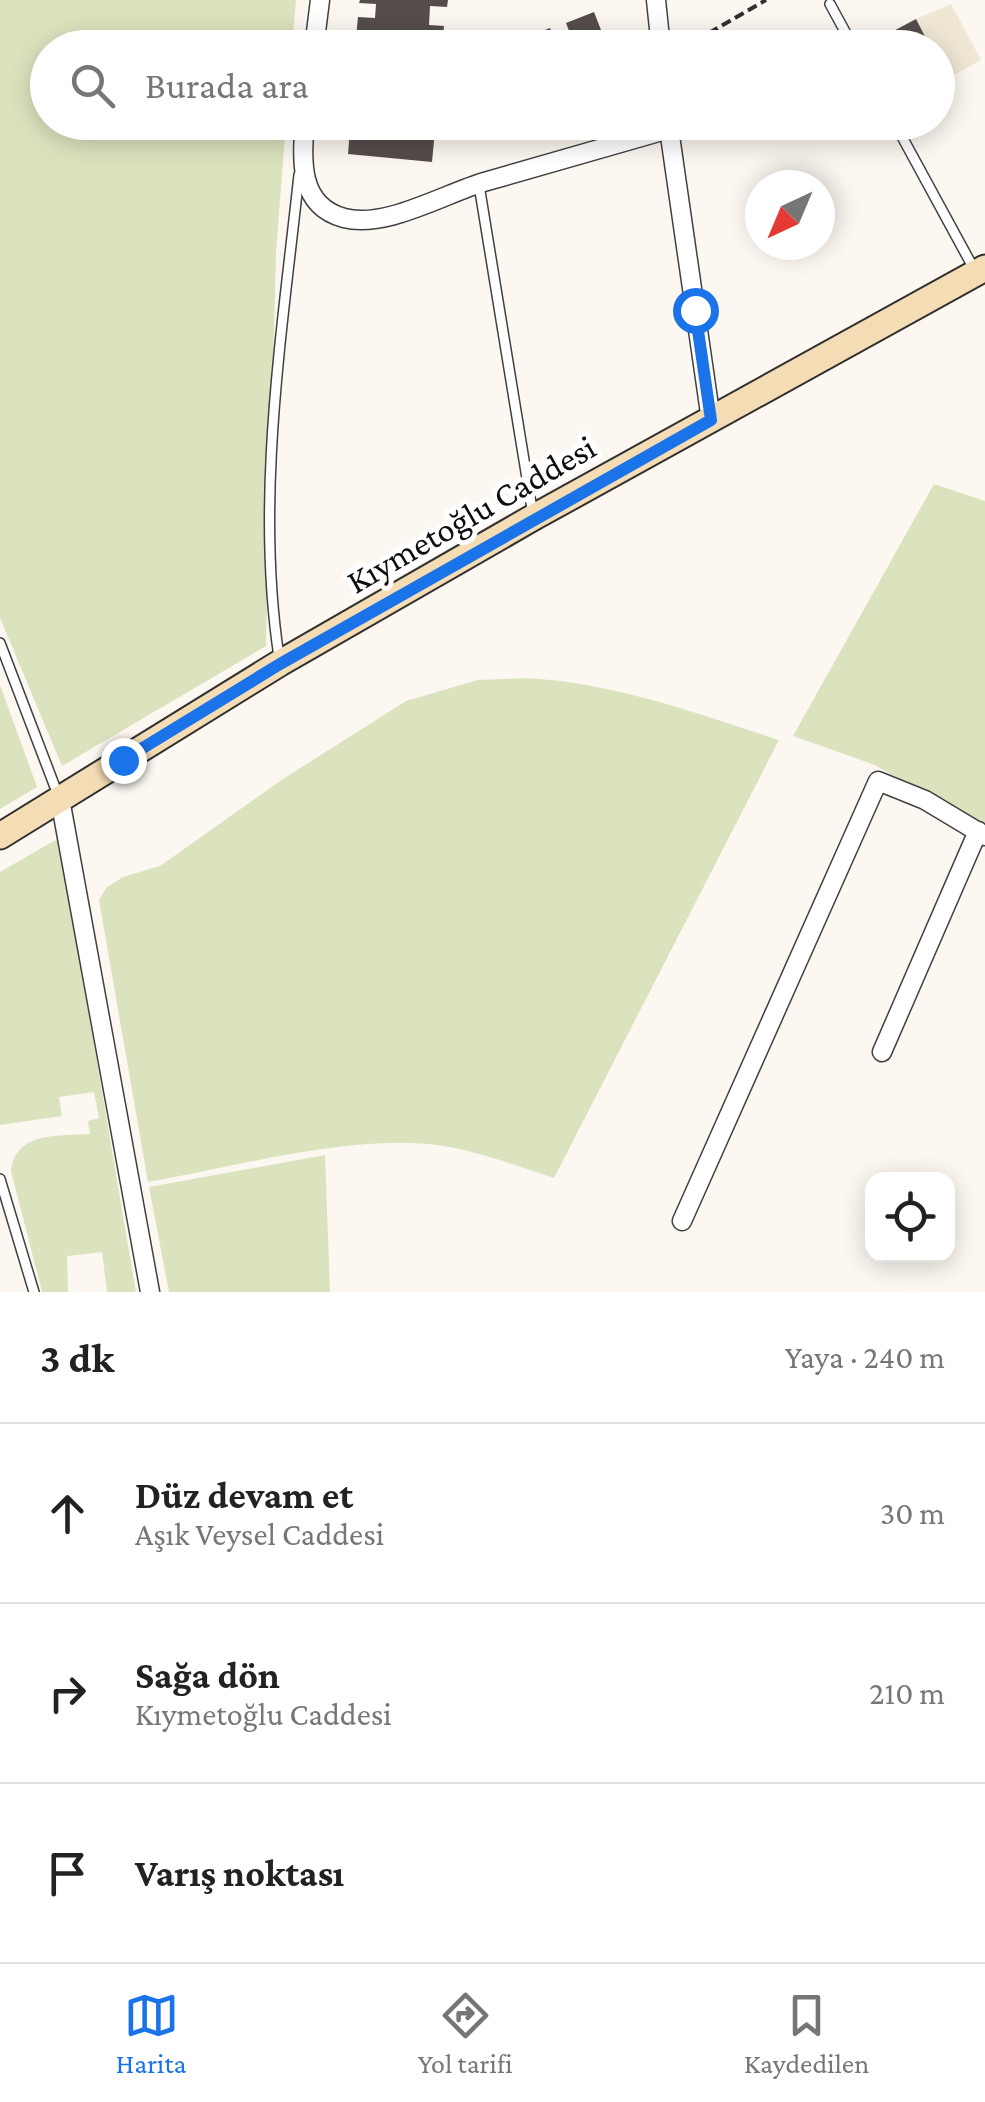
<!DOCTYPE html>
<html lang="tr">
<meta charset="utf-8">
<style>
body{margin:0;font-family:"Crimson Pro",serif;background:#f2f2f2;color:#222}
.controls{position:absolute;right:30px;bottom:30px;display:grid;overflow:hidden;border-radius:20px;box-shadow:0 5px 25px #0003}
.controls button{width:90px;height:90px;display:grid;place-items:center;padding:0;border:0;border-bottom:2px solid #e0e0e0;background:#fff;color:#222;font:50px sans-serif}
.compass{position:absolute;left:745px;top:170px;width:90px;height:90px;border-radius:50%;background:#fff;box-shadow:0 5px 25px #0003;rotate:224deg}
.stop{position:absolute;width:30px;height:30px;margin:-22px;border:8px solid #1a73e8;border-radius:50%;background:#fff}
.stop.end{background:#1a73e8;border-color:#fff;box-shadow:0 2px 10px #0008}
.list{margin:0;padding:0;list-style:none}
h2{display:flex;justify-content:space-between;align-items:center;height:130px;margin:0;padding:0 40px;font-size:42px}
h2 small{font-size:32px;font-weight:400;color:#767676}
.list li{display:grid;grid-template-columns:65px 1fr auto;gap:30px;align-items:center;box-sizing:border-box;height:180px;padding:0 40px;border-top:2px solid #e0e0e0}
.list b{display:block;font-size:38px;white-space:nowrap}
.list p{margin:0;font-size:32px;white-space:nowrap;color:#767676}
.list em{font-size:32px;font-style:normal;color:#767676}
.icon{flex:none;width:55px;height:55px;fill:none;stroke:currentColor;stroke-width:2;stroke-linecap:round;stroke-linejoin:round}
.map{position:relative;flex:none;width:985px;height:1292px;overflow:hidden}
.search{position:absolute;background:#fff;box-shadow:0 5px 25px #0003;left:30px;right:30px;top:30px;height:110px;display:flex;align-items:center;gap:25px;box-sizing:border-box;padding:0 35px;border-radius:55px;color:#767676;font-size:38px}
.sheet{height:670px;background:#fff}
nav{display:flex;justify-content:space-around;align-items:center;box-sizing:border-box;height:140px;border-top:2px solid #e0e0e0;background:#fff;font-size:28px;color:#767676}
nav a{display:grid;justify-items:center;gap:5px}
nav .on{color:#1a73e8}
.map>svg:first-child{display:block}
.farmland{fill:#f0e6d4}
.green{fill:#dbe3be}
.building{fill:#554d4c}
.lines{fill:none;stroke-linecap:round;stroke-linejoin:round}
.service-casing{stroke:#414141;stroke-width:12}
.minor-casing{stroke:#414141;stroke-width:21}
.secondary-casing{stroke:#303030;stroke-width:29}
.path{stroke:#303030;stroke-width:4;stroke-dasharray:10 5;stroke-linecap:butt}
.service{stroke:#fff;stroke-width:9}
.minor{stroke:#fff;stroke-width:18}
.secondary{stroke:#f4dcb4;stroke-width:25}
.route{stroke:#1a73e8;stroke-width:12}
.labels{text-anchor:middle;stroke-width:10;stroke-linejoin:round;paint-order:stroke}
.street-label{font-size:35px;fill:#0e0e0e;stroke:#fff}
</style>
<div class="map">
<svg width="985" height="1292" viewBox="0 0 985 1292">
<rect width="100%" height="100%" fill="#fdf7f1"/>
<!-- farmland -->
<path class="farmland" d="M951,4L981,60L938,84V48L931,47L916,19Z"/>
<!-- green -->
<path class="green" d="M0,0H296L292,47L48,48V122L286,123L276,253L266,646L62,766L0,618Z
M934,484L985,501V831L875,765L793,736Z
M527,678C615,683 696,713 779,740L554,1178C516,1166 476,1150 436,1145C351,1134 234,1167 148,1182L99,900L107,887L123,877L160,866L283,779L406,701L478,680Z
M0,685L37,787L0,809Z
M59,838L136,1292H107L102,1252L67,1256L68,1292H42L11,1171C15,1131 60,1136 90,1134L88,1121L99,1118L94,1092L59,1097L62,1116L0,1125V872Z
M325,1155L330,1292H169L149,1187Z"/>
<!-- building -->
<path class="building" d="M360,0H448L447,7L430,6L429,25L444,26L442,48H355L358,17L375,18L376,4L359,3Z
M594,12L608,48H529L525,38L550,28L556,42L571,36L566,23Z
M916,19L931,48H893L886,35Z
M366,122H423L422,129L435,130L432,162L348,154L350,129L365,130Z"/>
<g class="lines">
<!-- service casing -->
<g class="service-casing">
<path id="service" d="M830,4L854,48
M894,122L974,269
M479,185L533,515
M0,643L58,795
M279,657C255,499 282,333 299,175
M0,1179L34,1292"/>
</g>
<!-- minor casing -->
<g class="minor-casing">
<path id="minor" d="M656,0L661,48
M314,48L320,0
M305,122C301,160 299,206 344,218C385,229 444,194 484,182C545,164 607,147 669,129
M668,122L711,420
M60,799L150,1292
M882,1052L978,831
M682,1221L878,781L925,800L985,836"/>
</g>
<!-- secondary casing -->
<g class="secondary-casing">
<path id="secondary" d="M0,836L280,663L534,517L985,268"/>
</g>
<!-- path -->
<path class="path" d="M683,48L766,0"/>
<!-- service -->
<use href="#service" class="service"/>
<!-- minor -->
<use href="#minor" class="minor"/>
<!-- secondary -->
<use href="#secondary" class="secondary"/>
</g>
<g class="lines">
<!-- route -->
<path class="route" d="M123,760L280,664L711,420L695,310"/>
</g>
<g class="labels">
<!-- street labels -->
<g class="street-label">
<text transform="translate(471 514) rotate(-30)" y="12">Kıymetoğlu Caddesi</text>
</g>
</g>
</svg>
<div class="controls">
<button><svg class="icon" aria-label="locate" viewBox="0 0 24 24"><circle cx="12" cy="12" r="6"/><path d="M12 2v4M12 18v4M2 12h4M18 12h4"/></svg></button>
</div>
<svg class="compass" viewBox="-18 -18 36 36"><path d="M0-13l5 13h-10z" fill="#e53935"/><path d="M0 13l5-13h-10z" fill="#767676"/></svg>
<div class="stop" style="left:695px;top:310px"></div>
<div class="stop end" style="left:123px;top:760px"></div>
<div class="search"><svg class="icon" aria-label="search" viewBox="0 0 24 24"><circle cx="10" cy="10" r="6"/><path d="M15 15l6 6"/></svg>Burada ara</div>
</div>
<section class="sheet">
<h2>3 dk<small>Yaya · 240 m</small></h2>
<ul class="list">
<li><svg class="icon" aria-label="ahead" viewBox="0 0 24 24"><path d="M12 20V5M6 11l6-6 6 6"/></svg><div><b>Düz devam et</b><p>Aşık Veysel Caddesi</p></div><em>30 m</em></li>
<li><svg class="icon" aria-label="right" viewBox="0 0 24 24"><path d="M7 20v-9h11M14 6l5 5-5 5"/></svg><div><b>Sağa dön</b><p>Kıymetoğlu Caddesi</p></div><em>210 m</em></li>
<li><svg class="icon" aria-label="arrive" viewBox="0 0 24 24"><path d="M6 21V4h12l-3 4 3 4H6"/></svg><div><b>Varış noktası</b></div></li>
</ul>
</section>
<nav>
<a class="on"><svg class="icon" aria-label="map" viewBox="0 0 24 24"><path d="M3 6l6-2 6 2 6-2v14l-6 2-6-2-6 2zM9 4v14M15 6v14"/></svg>Harita</a>
<a><svg class="icon" aria-label="directions" viewBox="0 0 24 24"><path d="M12 3l9 9-9 9-9-9zM9 14v-3h6M13 9l2 2-2 2"/></svg>Yol tarifi</a>
<a><svg class="icon" aria-label="saved" viewBox="0 0 24 24"><path d="M7 4h10v16l-5-4-5 4z"/></svg>Kaydedilen</a>
</nav>
